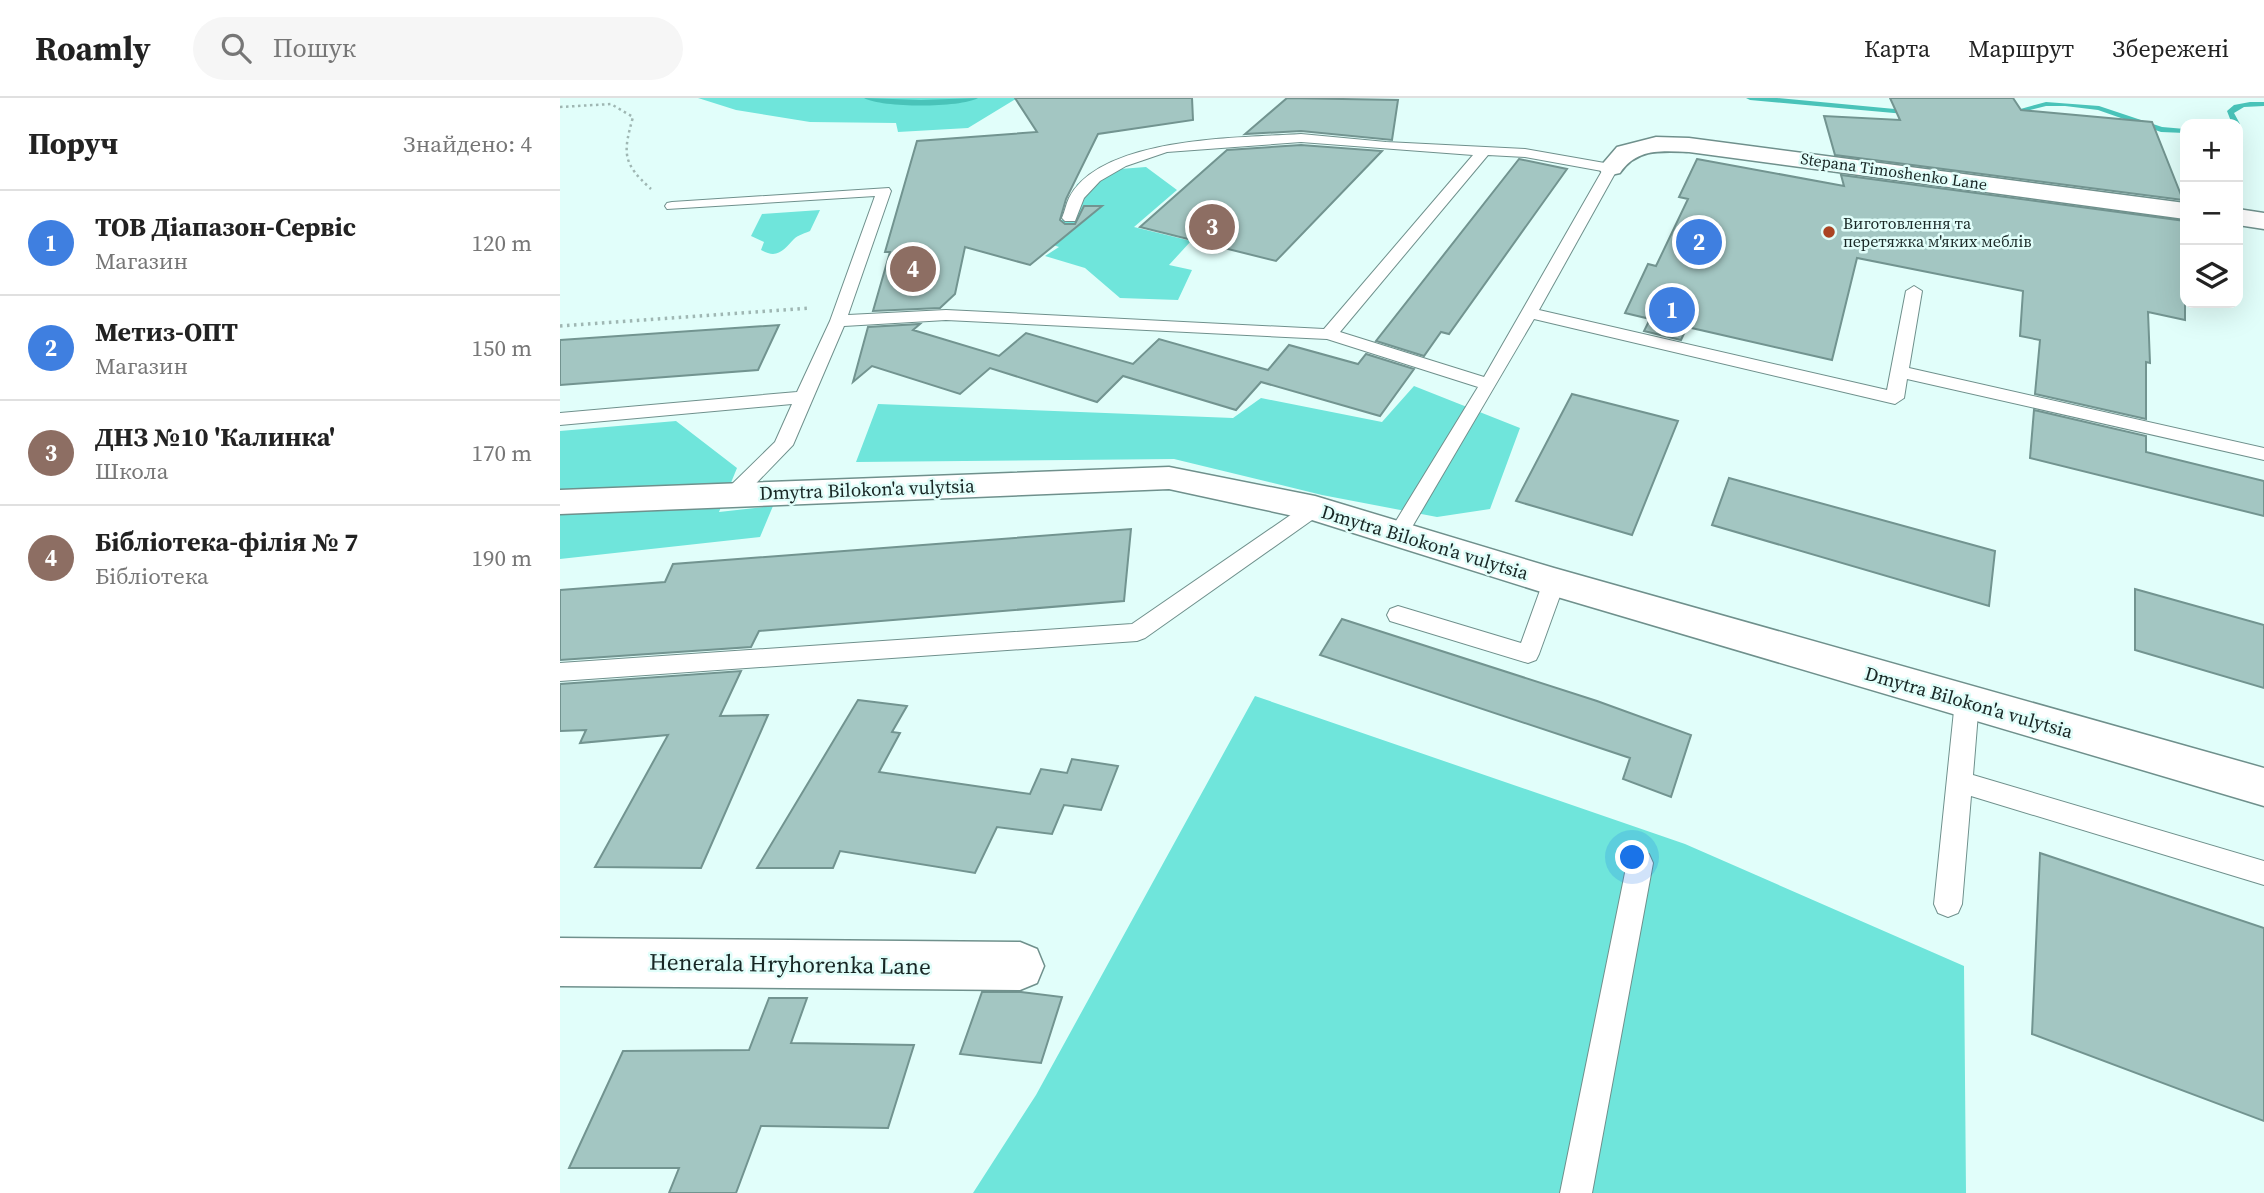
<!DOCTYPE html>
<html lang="uk">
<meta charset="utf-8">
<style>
body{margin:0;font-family:"Source Serif 4",serif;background:#f6f6f6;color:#222}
.controls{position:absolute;right:21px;top:21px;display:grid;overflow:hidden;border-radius:14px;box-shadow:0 7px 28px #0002}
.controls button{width:63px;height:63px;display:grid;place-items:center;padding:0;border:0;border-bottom:2px solid #e0e0e0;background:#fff;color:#222;font:35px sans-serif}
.you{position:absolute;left:1073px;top:760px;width:24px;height:24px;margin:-18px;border:5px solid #fff;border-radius:50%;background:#1a73e8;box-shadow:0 0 0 10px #1a73e833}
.badge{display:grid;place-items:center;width:46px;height:46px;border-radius:50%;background:#b45309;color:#fff;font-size:23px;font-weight:700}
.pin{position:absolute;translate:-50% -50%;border:4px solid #fff;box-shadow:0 2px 7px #0006}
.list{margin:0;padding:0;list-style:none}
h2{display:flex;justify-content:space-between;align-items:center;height:91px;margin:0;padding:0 28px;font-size:30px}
h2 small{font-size:23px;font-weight:400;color:#767676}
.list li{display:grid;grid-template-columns:46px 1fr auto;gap:21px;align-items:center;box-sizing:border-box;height:105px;padding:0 28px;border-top:2px solid #e0e0e0}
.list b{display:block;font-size:26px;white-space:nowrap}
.list p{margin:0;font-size:23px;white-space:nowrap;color:#767676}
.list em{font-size:23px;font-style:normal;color:#767676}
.icon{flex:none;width:38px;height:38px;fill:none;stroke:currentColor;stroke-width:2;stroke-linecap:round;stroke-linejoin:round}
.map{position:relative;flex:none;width:1704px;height:1095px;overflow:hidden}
header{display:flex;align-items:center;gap:42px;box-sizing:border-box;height:98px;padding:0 35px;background:#fff;border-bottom:2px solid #e0e0e0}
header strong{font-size:33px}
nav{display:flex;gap:38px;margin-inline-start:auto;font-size:24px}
.search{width:490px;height:63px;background:#f6f6f6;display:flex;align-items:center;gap:18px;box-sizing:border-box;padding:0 24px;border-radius:38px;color:#767676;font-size:26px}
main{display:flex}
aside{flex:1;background:#fff}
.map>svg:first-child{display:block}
.green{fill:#6fe5db}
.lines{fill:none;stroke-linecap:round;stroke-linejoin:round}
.stream{fill:#49c3b9;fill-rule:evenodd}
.building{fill:#a3c6c2;stroke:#729490;stroke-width:2}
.lane-casing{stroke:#6f908c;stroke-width:2}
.street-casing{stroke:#6f908c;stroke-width:3}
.path-far1{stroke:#9fb7b3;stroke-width:2.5;stroke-dasharray:2.5 3.5;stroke-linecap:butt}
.path{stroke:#9fb7b3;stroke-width:3.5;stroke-dasharray:2.5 4.5;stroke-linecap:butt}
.lane{fill:#fff;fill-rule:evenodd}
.street{fill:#fff;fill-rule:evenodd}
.poi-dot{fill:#ab4423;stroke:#e1fefa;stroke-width:2.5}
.labels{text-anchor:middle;stroke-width:5;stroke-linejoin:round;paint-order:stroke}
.far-street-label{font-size:16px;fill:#182624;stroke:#e1fefa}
.far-poi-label{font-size:16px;fill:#182624;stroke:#e1fefa;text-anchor:start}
.street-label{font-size:19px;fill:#182624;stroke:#e1fefa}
.near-street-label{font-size:23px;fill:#182624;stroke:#e1fefa}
</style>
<header>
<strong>Roamly</strong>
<div class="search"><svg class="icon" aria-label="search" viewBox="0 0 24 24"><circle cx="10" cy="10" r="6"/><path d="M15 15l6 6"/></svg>Пошук</div>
<nav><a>Карта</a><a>Маршрут</a><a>Збережені</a></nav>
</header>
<main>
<aside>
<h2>Поруч<small>Знайдено: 4</small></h2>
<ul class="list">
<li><span class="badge" style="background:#3f7fe0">1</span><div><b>ТОВ Діапазон-Сервіс</b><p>Магазин</p></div><em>120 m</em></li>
<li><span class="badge" style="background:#3f7fe0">2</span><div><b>Метиз-ОПТ</b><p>Магазин</p></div><em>150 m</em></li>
<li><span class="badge" style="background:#8d6e63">3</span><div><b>ДНЗ №10 'Калинка'</b><p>Школа</p></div><em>170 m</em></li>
<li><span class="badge" style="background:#8d6e63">4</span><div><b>Бібліотека-філія № 7</b><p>Бібліотека</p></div><em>190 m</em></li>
</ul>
</aside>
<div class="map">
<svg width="1704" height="1095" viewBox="0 0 1704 1095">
<rect width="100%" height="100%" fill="#e1fefa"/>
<!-- green -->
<path class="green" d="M138,0H465L454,2L408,30L338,34L336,25L250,24L176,12Z
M586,69L617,92L574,129L631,143L609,167L632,172L618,202L560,200L525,170L485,158L499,149L479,142L508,117L517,86L560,71Z
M260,112L250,133C246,135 238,137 234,141C224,151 218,162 201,152L204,144L191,138L202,116Z
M854,288L960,330L930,411L877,419L762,397L614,361L296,364L318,306L673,320L701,300L822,324Z
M116,323L177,370L159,414L213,408L200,439L0,461V333Z
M695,598L1125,746L1404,868L1406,1095H413L476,997Z"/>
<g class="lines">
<!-- stream -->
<path class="stream" d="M304,0L361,2L418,0C400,10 322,10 304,0Z
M1186,0H1217L1356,13L1360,15L1356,17L1190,2Z
M1486,4L1539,8L1602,29L1625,31V35L1601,34L1538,12L1505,8H1486L1450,17L1446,15Z
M1690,4H1704V8L1684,9L1674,15L1680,26L1678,28L1672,26L1667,13L1674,7Z"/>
</g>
<!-- building -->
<path class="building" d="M455,0H632L633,22L538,36L506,101L500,122L505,126H515L524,108H542L470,167L405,149L395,196L380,210L313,213L330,154H325L357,43L477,34Z
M727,0L838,2L832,42L741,33L685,36Z
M1330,0H1453L1461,12L1592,24L1623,102L1275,57L1264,18L1340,22Z
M741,47L822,53L716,163L580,129L667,52Z
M959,61L1007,71L889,236L881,234L864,258L816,243Z
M1137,61L1284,88L1281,77L1625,123V222L1588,214L1590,265L1586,264V321L1475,296L1480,242L1460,238L1463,193L1297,160L1272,262L1127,229L1121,242L1084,233L1090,221L1065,215L1088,166L1096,168L1128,101L1119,99Z
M360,226L353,232L439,258L466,235L573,266L599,241L708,272L729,247L798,266L806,256L854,271L820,318L701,284L676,312L563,278L537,304L430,270L400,296L312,268L293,284L308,229Z
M219,227L198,272L0,287V242Z
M1012,296L1118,323L1072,437L956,403Z
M1474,312L1586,338V354L1704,383V418L1470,360Z
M1169,380L1435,453L1429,508L1152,427Z
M571,431L564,503L199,533L191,549L0,562V492L105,484L113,466Z
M1575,491L1704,527V590L1575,552Z
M782,521L1037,603L1131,637L1111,699L1063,681L1070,660L760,557Z
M181,573L160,618L208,617L141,770L35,769L108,637L20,645L26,632L0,633V586Z
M298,602L347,608L332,634L340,635L319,674L470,696L481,671L507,675L512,661L558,668L541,712L504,707L492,736L437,729L415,775L280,753L273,770H197Z
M1480,755L1704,830V1023L1472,936Z
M422,894H461L502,899L481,965L400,956Z
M209,900H247L231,945L354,947L328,1030L201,1028L176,1095H109L119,1070H9L63,953L189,952Z"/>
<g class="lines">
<!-- lane casing -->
<g class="lane-casing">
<path id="lane" d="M741,36L826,44L965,51L1056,67L1058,70L979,212L1327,292L1346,193L1354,188L1362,193L1349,270L1704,350V362L1347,281L1344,300L1335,306L974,221L845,441L838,443L831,441L828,436L918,289L767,241L386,222L284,228L233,347L180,402H166L163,397L166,392L215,344L232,306L0,327V315L237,294L270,223L315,98L107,111L105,108L107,105L112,104L329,90L331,93L288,217L386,212L764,231L913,57L741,44L607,54L566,68L540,83L524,100L515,123H505L502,120C505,113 506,106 509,100C541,38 681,40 741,36ZM928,57L965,59L1042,73L924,279L780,234Z
M755,403L762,405L765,410L762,415L585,540L577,543L0,583V565L572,526L748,405Z
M994,476L1002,478L1005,484L979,556L976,562L968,565L830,523L827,517L830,511L838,508L961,545L983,484L986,478Z
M1407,593L1415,596L1419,603L1413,677L1704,763V787L1411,698L1402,806L1398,815L1388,819L1378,815L1374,806L1395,603L1399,596Z
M1080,753L1089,756L1093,765L1032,1095H1000L1067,765L1071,756Z"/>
</g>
<!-- street casing -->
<g class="street-casing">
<path id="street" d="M1096,39L1129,40L1625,105V121L1129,54C1101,53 1077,50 1060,75L1051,77L1042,75L1039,70L1057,49Z
M1678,111L1704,115V131L1678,127Z
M609,369L755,398L994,470L1704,670V708L994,498L752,422L609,391L0,416V392Z
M0,840L460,844L477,851L484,868L477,885L460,892L0,888Z"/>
</g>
<!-- path-far1 -->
<path class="path-far1" d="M0,9L51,6L73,19C63,55 62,65 91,91"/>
<!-- path -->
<path class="path" d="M0,228L251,210"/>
<!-- lane -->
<use href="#lane" class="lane"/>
<!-- street -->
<use href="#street" class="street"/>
</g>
<!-- markers -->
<circle class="poi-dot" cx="1269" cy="134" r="7"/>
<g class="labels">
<!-- far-street labels -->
<g class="far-street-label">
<text transform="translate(1334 73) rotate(8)" y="6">Stepana Timoshenko Lane</text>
</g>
<!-- far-poi labels -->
<g class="far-poi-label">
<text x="1283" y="131">Виготовлення та<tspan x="1283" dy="18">перетяжка м'яких меблів</tspan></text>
</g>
<!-- street labels -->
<g class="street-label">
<text transform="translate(307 391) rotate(-2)" y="7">Dmytra Bilokon'a vulytsia</text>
<text transform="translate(865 444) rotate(17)" y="7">Dmytra Bilokon'a vulytsia</text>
<text transform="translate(1409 604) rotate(16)" y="7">Dmytra Bilokon'a vulytsia</text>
</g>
<!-- near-street labels -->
<g class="near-street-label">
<text transform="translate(230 866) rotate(1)" y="8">Henerala Hryhorenka Lane</text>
</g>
</g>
</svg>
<div class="controls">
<button>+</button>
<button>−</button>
<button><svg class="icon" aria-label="layers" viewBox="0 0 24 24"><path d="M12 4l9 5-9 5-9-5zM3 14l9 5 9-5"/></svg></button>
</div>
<div class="you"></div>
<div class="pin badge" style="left:1112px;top:212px;background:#3f7fe0">1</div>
<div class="pin badge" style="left:1139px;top:144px;background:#3f7fe0">2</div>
<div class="pin badge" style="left:652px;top:129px;background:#8d6e63">3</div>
<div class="pin badge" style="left:353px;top:171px;background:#8d6e63">4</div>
</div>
</main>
